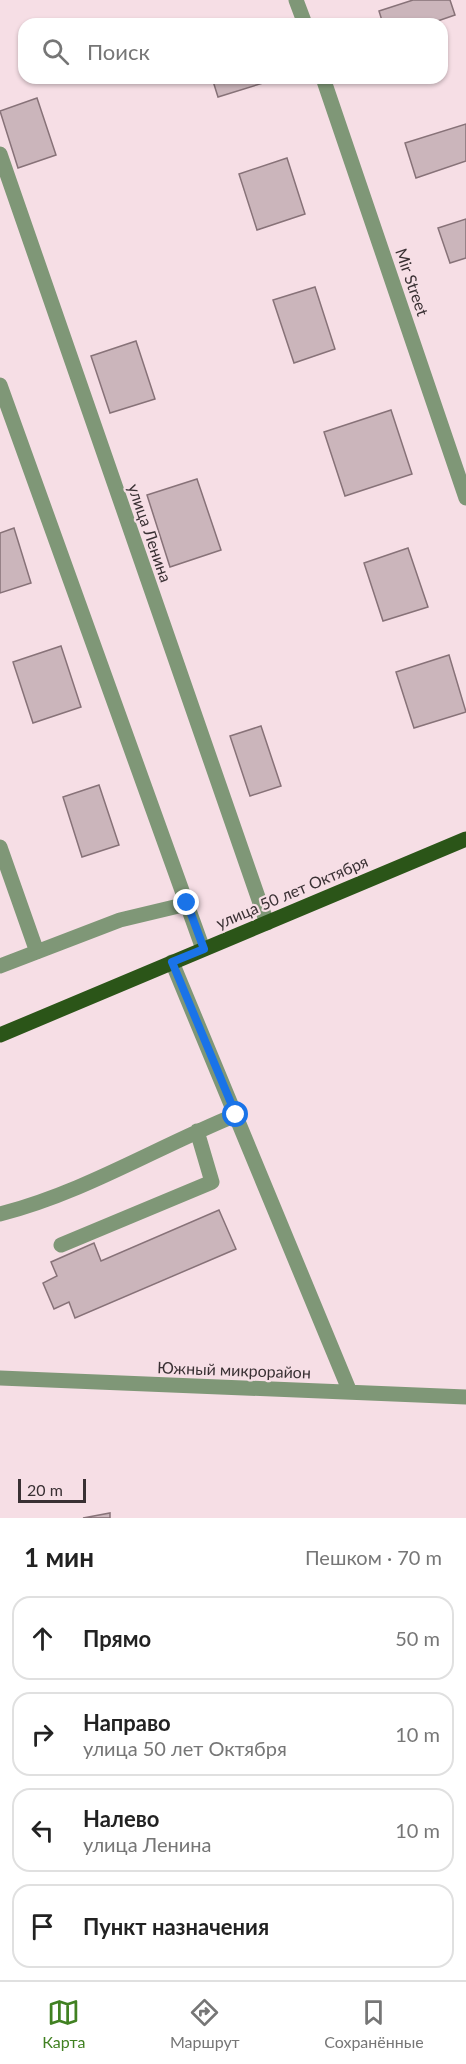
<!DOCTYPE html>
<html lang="ru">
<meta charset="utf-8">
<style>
body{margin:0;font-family:Lato,sans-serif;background:#f2f2f2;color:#222}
.scale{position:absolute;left:18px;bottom:15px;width:68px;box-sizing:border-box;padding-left:6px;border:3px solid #393033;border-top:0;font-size:16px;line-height:21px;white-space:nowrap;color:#393033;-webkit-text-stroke:4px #f6dee5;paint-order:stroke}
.stop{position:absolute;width:18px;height:18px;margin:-14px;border:4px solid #1a73e8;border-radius:50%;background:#fff}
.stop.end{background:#1a73e8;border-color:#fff;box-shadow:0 2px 6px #0008}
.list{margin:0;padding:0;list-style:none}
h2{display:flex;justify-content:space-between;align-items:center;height:78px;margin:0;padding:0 24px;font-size:26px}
h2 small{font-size:20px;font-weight:400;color:#767676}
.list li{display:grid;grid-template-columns:39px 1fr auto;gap:18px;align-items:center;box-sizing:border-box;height:84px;margin:0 12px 12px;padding:0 12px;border:2px solid #e0e0e0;border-radius:18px}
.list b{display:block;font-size:22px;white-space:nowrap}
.list p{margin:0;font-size:20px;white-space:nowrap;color:#767676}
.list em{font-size:20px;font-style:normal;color:#767676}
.icon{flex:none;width:33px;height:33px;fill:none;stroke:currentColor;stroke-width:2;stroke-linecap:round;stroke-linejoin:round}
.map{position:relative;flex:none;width:466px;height:1518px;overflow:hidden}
.search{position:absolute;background:#fff;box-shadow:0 2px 4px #0004;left:18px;right:18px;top:18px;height:66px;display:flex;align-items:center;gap:15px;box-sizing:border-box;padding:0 21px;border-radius:18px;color:#767676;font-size:22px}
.sheet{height:462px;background:#fff}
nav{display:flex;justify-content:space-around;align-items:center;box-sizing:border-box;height:84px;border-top:2px solid #e0e0e0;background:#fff;font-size:16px;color:#767676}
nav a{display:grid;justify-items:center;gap:3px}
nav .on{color:#418122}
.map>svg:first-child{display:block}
.building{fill:#cbb5bb;stroke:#877278;stroke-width:1.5}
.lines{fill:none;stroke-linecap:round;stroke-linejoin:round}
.minor{stroke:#7f9777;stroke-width:15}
.major{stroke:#2b5518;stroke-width:15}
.route{stroke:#1a73e8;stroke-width:8}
.labels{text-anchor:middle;stroke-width:4.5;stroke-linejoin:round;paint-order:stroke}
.street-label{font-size:16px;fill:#393033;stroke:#f6dee5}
</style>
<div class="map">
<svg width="466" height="1518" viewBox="0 0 466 1518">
<rect width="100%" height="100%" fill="#f6dee5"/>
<!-- building -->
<path class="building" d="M413,0H450L455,15L429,24H383L379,11Z
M212,78H261L263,83L218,97Z
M37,98L56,155L18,168L0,111Z
M466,124V161L416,178L405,143Z
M287,158L305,214L257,230L239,174Z
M466,219V258L450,263L438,228Z
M315,287L335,349L294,363L273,300Z
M136,341L155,399L110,413L91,356Z
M391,410L412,474L345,496L324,432Z
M197,479L221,550L170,567L147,495Z
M14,528L31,583L0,593V533Z
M408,548L428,607L383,621L364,563Z
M61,646L81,707L33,723L13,662Z
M449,655L466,712L414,728L396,672Z
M261,726L281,786L250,796L230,736Z
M99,785L119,845L82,857L63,797Z
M219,1210L236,1249L75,1318L69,1302L54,1309L43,1283L57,1276L51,1262L94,1243L101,1261Z
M110,1513V1518H83Z"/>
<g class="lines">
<!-- minor -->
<path class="minor" d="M296,0L305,24
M323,78L466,498
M0,154L267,923
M0,385L203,949
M0,847L37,952
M172,962L350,1392
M0,966L120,920L187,904
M0,1214C83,1193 157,1147 236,1115
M61,1245L212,1182L197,1131
M0,1378L466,1397"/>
<!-- major -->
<path class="major" d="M0,1035L466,839"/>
</g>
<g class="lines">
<!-- route -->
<path class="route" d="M187,903L204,949L172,962L236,1115"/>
</g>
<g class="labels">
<!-- street labels -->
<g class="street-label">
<text transform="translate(412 282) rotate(71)" y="6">Mir Street</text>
<text transform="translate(150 533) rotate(71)" y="6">улица Ленина</text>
<text transform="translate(292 892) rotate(-23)" y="6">улица 50 лет Октября</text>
<text transform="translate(234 1370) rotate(2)" y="6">Южный микрорайон</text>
</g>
</g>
</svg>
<div class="scale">20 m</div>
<div class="stop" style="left:236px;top:1115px"></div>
<div class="stop end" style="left:187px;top:903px"></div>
<div class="search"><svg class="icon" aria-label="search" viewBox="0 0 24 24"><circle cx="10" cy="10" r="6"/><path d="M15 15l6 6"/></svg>Поиск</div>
</div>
<section class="sheet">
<h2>1 мин<small>Пешком · 70 m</small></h2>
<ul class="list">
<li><svg class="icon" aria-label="ahead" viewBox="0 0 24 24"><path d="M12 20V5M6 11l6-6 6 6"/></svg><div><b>Прямо</b></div><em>50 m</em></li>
<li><svg class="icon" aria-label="right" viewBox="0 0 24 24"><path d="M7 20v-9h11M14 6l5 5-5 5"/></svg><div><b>Направо</b><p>улица 50 лет Октября</p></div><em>10 m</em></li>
<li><svg class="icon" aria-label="left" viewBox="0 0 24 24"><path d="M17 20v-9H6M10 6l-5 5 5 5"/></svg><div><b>Налево</b><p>улица Ленина</p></div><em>10 m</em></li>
<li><svg class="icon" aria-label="arrive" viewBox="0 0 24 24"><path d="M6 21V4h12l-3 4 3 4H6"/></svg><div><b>Пункт назначения</b></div></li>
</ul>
</section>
<nav>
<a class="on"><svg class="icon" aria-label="map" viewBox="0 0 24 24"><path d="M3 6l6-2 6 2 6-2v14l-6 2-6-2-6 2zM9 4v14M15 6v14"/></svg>Карта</a>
<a><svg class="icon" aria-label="directions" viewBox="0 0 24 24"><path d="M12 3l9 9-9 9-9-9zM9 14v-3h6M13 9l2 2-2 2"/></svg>Маршрут</a>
<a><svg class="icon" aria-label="saved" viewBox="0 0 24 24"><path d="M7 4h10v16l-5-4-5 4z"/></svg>Сохранённые</a>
</nav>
